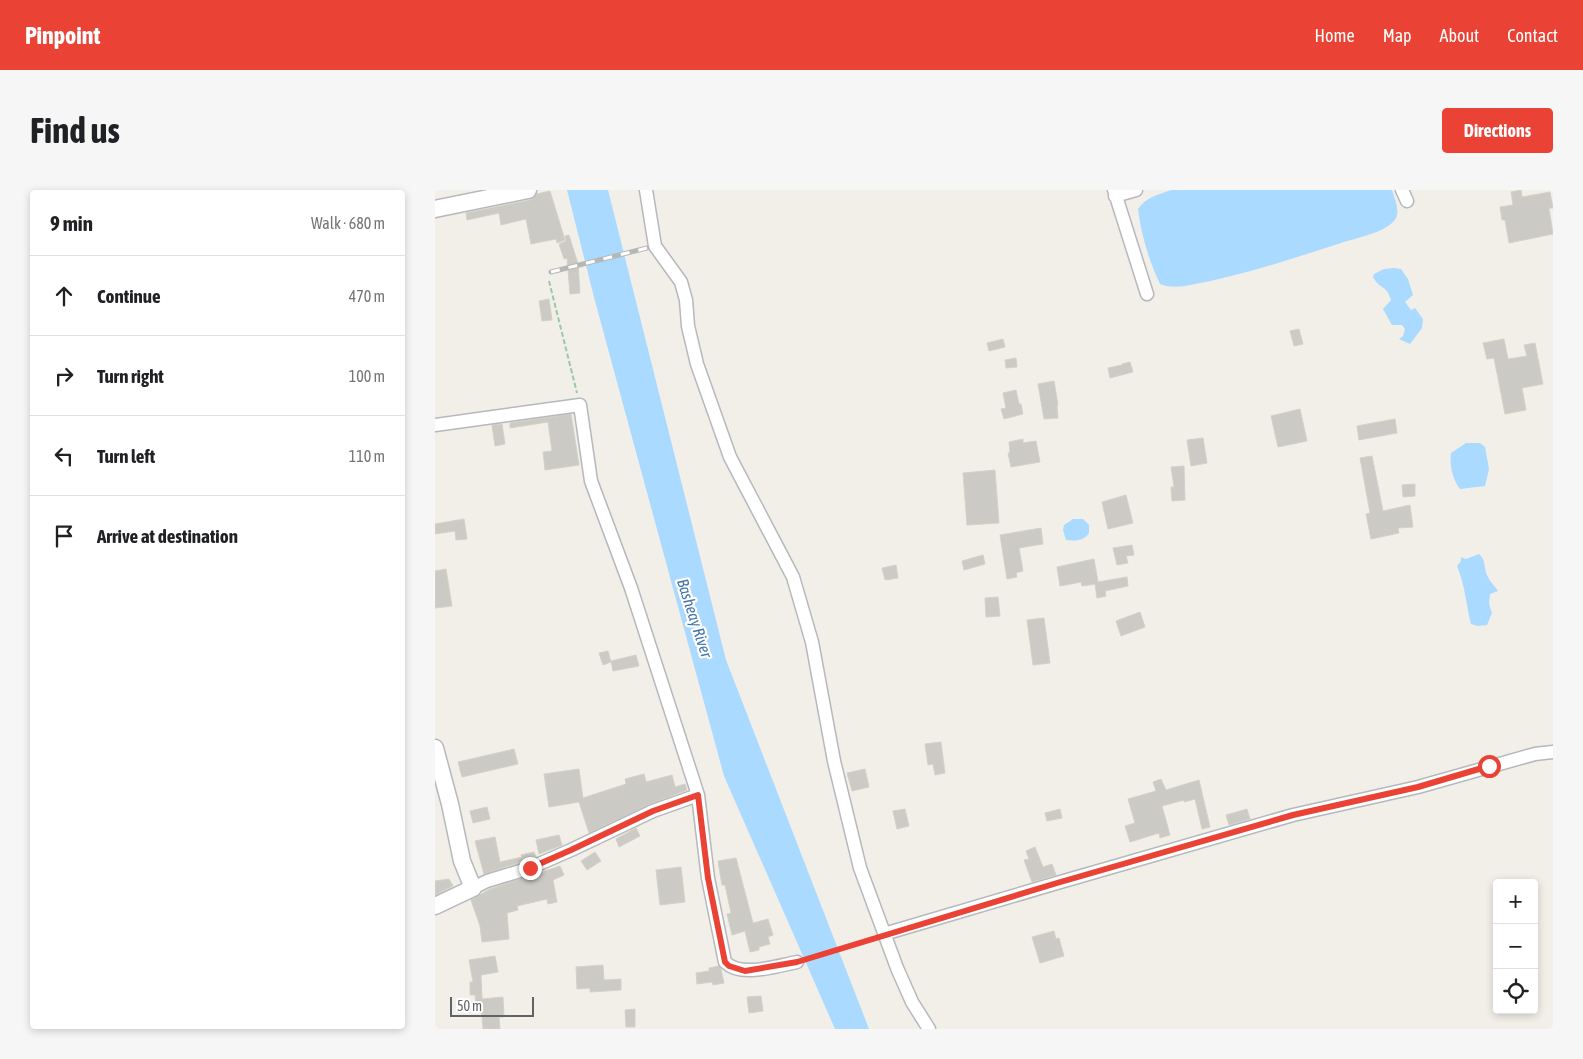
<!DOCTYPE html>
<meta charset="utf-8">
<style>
body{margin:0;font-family:"Asap Condensed",sans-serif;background:#f6f6f6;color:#202124}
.controls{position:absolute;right:15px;bottom:15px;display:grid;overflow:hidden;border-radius:5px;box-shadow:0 2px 8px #0003}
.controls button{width:45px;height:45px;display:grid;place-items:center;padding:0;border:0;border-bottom:1px solid #e0e0e0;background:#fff;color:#202124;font:25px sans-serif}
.scale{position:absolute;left:15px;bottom:12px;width:84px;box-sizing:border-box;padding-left:5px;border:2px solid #5f6368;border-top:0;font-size:14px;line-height:18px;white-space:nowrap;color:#5f6368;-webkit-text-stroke:4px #fff;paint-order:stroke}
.stop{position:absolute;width:15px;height:15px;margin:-11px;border:4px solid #ea4335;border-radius:50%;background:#fff}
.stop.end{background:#ea4335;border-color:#fff;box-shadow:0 1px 5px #0008}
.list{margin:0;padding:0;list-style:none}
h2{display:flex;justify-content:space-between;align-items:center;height:65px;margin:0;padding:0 20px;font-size:21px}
h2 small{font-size:16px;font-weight:400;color:#757577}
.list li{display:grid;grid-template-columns:32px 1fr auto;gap:15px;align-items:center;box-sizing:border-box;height:80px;padding:0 20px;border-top:1px solid #e0e0e0}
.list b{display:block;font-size:19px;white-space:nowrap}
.list em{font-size:16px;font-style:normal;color:#757577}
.icon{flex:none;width:28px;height:28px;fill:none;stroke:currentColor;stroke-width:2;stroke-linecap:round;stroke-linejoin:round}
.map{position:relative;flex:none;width:1118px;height:839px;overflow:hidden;border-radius:5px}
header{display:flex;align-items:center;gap:30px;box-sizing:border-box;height:70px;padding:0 25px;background:#ea4335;color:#fff}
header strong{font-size:24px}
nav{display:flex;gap:28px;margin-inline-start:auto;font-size:18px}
.intro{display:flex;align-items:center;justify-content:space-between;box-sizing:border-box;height:120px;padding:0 30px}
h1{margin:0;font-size:35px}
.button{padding:12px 22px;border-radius:5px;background:#ea4335;color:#fff;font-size:18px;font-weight:700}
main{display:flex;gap:30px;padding:0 30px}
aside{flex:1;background:#fff;border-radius:5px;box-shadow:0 2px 8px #0003}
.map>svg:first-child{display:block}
.water{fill:#aadaff}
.building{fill:#cccac5;stroke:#d6d1c6}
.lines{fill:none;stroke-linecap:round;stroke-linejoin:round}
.minor-casing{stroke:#b5b8bc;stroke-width:15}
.tertiary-casing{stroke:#b5b8bc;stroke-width:19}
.path{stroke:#9cc7a9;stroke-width:2;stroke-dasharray:5 2.5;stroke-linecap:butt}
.minor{stroke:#fff;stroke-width:12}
.tertiary{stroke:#fff;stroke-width:16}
.rail-casing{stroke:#b6b7b8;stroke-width:5}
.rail{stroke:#fff;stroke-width:3;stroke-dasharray:9;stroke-linecap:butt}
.route{stroke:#ea4335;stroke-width:6}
.labels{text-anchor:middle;stroke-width:4.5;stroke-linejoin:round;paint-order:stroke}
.water-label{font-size:16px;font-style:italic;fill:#4174aa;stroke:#fff}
</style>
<header>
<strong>Pinpoint</strong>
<nav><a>Home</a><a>Map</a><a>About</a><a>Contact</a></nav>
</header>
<div class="intro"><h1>Find us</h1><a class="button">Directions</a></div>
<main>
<aside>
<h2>9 min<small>Walk · 680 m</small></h2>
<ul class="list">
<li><svg class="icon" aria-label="ahead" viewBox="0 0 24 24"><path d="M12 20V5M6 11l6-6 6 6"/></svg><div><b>Continue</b></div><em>470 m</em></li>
<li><svg class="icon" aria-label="right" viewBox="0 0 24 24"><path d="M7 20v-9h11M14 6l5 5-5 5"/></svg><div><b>Turn right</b></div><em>100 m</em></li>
<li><svg class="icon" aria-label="left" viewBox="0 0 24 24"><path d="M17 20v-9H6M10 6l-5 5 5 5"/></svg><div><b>Turn left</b></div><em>110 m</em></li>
<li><svg class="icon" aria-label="arrive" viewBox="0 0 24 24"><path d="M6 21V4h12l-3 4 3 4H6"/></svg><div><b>Arrive at destination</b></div></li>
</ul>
</aside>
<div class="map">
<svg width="1118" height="839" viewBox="0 0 1118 839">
<rect width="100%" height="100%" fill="#f1efe8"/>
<!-- water -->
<path class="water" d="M132,0H173L291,470L434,839H400L289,586L160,111Z
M736,0H957C960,10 967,24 958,32C948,43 920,48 906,53C856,69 806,86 755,95C745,97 735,98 725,94C714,71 706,44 703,19C711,7 723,5 736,0Z
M959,78L966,79L973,89L978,105L970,112L976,120L980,118L988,129L987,138L975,154L964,149L968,146L970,139L967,135H957L948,119L956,110C952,95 944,99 938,87L939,84L949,79Z
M1031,253H1045L1050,257L1054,279L1050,296L1025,299C1018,290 1014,275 1016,263Z
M638,329H648L654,335V343C649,351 640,351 631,350L628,340L629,335Z
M1044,364C1052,371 1048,379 1053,387C1055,392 1060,396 1063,401L1055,404L1054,414L1057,423L1052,435L1043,436L1036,434C1031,414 1030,395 1022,376L1026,371V367L1031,369Z"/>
<!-- building -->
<path class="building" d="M1086,0L1087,7L1115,2L1118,18H1114L1118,44L1074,53L1070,30H1067L1065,17L1078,15L1076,2Z
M115,1L130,50L122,53L121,49L96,54L91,29L66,35L64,23L32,30L31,23L95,10L102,4Z
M134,45L143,74L145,103L135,104L132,68L129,69L124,54L131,51L130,46Z
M114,109L117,130L107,131L104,111Z
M864,139L868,154L859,156L855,141Z
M568,149L570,157L554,161L552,153Z
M1069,149L1073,169L1092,166L1089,155L1100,153L1108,194L1087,198L1091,220L1070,224L1059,168L1052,169L1048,153Z
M581,168L582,177L571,178L570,170Z
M695,172L698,182L675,188L673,178L687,175V174Z
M619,191L623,215L622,216L623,228L609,229L603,194Z
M581,200L584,214H586L588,224L569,229L566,219L571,218L568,203Z
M865,219L872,251L843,257L836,226Z
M136,224L144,275L110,280L108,262L117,261L113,232L75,238V233Z
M960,229L962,243L924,250L922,236Z
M67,234L70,254L60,256L57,235Z
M768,248L772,273L756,276L752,250Z
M588,249V253L601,251L605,272L576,277L573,263H575L574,252Z
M937,266L948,321L975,315L978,337L963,338L964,343L936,349L931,324L935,323L925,268Z
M749,276L750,310L737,311L736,297H739L736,277Z
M560,280L564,333L532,335L528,283Z
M980,294V306L968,307L967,295Z
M691,305L698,333L673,339L667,312Z
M29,329L32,349L21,350L20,341L0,344V334Z
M606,338L608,354L584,358L588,381L581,383L582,387L572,389L565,345Z
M697,355L699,365L691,366L693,373L682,375L678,358Z
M548,365L550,374L529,380L527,371Z
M659,369L663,392L692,387L693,396L670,401L671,406L662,408L660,394L647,396L646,392L625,396L622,377Z
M461,375L463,388L450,390L447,378Z
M11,379L17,416L0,418V381Z
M563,407L565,426L551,427L550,408Z
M705,422L710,437L686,446L681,431Z
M609,428L615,473L598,475L592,430Z
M173,461L176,472L168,475L164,463Z
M201,465L204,476L178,481L176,471Z
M506,552L510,583L500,585L498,574L493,575L490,554Z
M79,559L83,574L27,587L23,572Z
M144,579L148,608L191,594L190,589L209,584L211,592L237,585L240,597L250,594L252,600L215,614L154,643L144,612L114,617L109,584Z
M430,579L434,597L417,601L412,583Z
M726,589L731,600L764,590L775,637L767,639L760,609L749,612V610L727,616L735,645L725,648L724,643L695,652L690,636L700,633L693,609L721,601L718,592Z
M52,617L55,629L38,633L35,621Z
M470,619L474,636L462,639L458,621Z
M625,619L627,628L612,631L610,623Z
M812,619L815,629L794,635L791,625Z
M201,638L205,646L184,657L181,649Z
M124,645L127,655L104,664L101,650Z
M60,647L65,672L87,667L86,665L99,662L101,667L49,684L40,651Z
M600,657L608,677L617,674L621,685L597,692L589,670L594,669L591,661Z
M160,662L166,671L152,680L146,671Z
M301,668L318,733L333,729L338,745L333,747L335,754L324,757V760L315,762L310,741L297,745L292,724L296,723L290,695H287L283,671Z
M125,676L129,685L118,690L122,712L113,714L112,709L82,716L83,720L72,723L74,749L47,752L45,736L36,710L55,699Z
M246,677L250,712L225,715L221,680Z
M14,689L18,696L0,705V691Z
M619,741L621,749L624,748L629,766L605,773L597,747Z
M60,766L63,782L46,785L47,809L68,807L69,827H64L65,839H48L46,814L41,815L40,805H35V792H38L34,770Z
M168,775L169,790L186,789V800L155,802V798L142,799L141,777Z
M284,776L286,779L289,793L278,795L277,792L262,794L261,783L274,781V778Z
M326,806L328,821L314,823L312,807Z
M200,819V837H191L190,820Z"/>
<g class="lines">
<!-- minor casing -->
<g class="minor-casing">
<path id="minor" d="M211,0L220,56L246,92L251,110L253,136L262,174L295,267L358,387L377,452L399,571L425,678L462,778L477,812L494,839
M679,0L712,104
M967,0L972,11
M680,6L701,0
M0,235L145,215L156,291L196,398L263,605
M38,698L52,691L95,678L136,660L218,621L263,605L273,688L290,772C306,788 341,776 362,772
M449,744L622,693L858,625L983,597L1100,564L1118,562"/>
</g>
<!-- tertiary casing -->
<g class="tertiary-casing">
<path id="tertiary" d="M0,19L93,0
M0,558L15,614L27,671L38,698L0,716"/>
</g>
<!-- path -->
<path class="path" d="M114,91L142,203
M374,768L438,748"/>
<!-- minor -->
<use href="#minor" class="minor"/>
<!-- tertiary -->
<use href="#tertiary" class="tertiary"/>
<!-- rail casing -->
<g class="rail-casing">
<path id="rail" d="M116,82L212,58"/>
</g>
<!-- rail -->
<use href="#rail" class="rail"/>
</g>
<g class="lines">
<!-- route -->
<path class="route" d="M95,678L136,660L218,621L263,605L273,688L290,772L294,776L310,781L362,772L622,693L858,625L983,597L1054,576"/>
</g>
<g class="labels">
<!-- water labels -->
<g class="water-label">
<text transform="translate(260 428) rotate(72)" y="6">Basheay River</text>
</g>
</g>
</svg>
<div class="controls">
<button>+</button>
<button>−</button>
<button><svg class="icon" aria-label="locate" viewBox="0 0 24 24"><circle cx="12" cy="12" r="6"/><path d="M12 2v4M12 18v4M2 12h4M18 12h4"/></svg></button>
</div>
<div class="scale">50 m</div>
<div class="stop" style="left:1054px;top:576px"></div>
<div class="stop end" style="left:95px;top:678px"></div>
</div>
</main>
